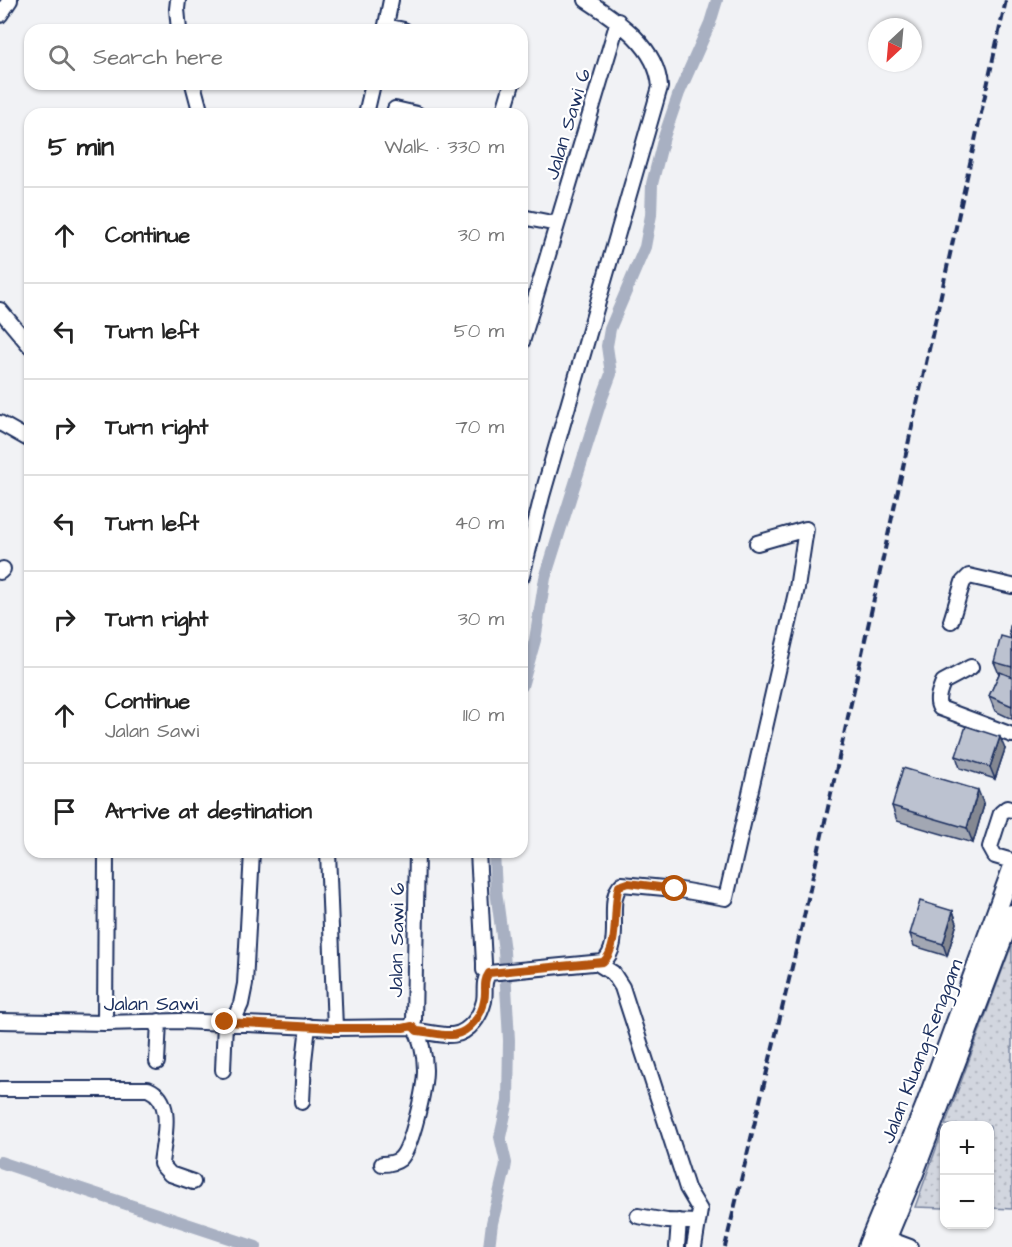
<!DOCTYPE html>
<meta charset="utf-8">
<style>
body{margin:0;font-family:"Architects Daughter",sans-serif;background:#f2f2f2;color:#222}
.controls{position:absolute;right:18px;bottom:18px;display:grid;overflow:hidden;border-radius:12px;box-shadow:0 2px 4px #0004}
.controls button{width:54px;height:54px;display:grid;place-items:center;padding:0;border:0;border-bottom:2px solid #e0e0e0;background:#fff;color:#222;font:30px sans-serif}
.compass{position:absolute;left:868px;top:18px;width:54px;height:54px;border-radius:50%;background:#fff;box-shadow:0 2px 4px #0004;rotate:206deg}
.stop{position:absolute;width:18px;height:18px;margin:-14px;border:4px solid #b45309;border-radius:50%;background:#fff}
.stop.end{background:#b45309;border-color:#fff;box-shadow:0 2px 6px #0008}
.list{margin:0;padding:0;list-style:none}
h2{display:flex;justify-content:space-between;align-items:center;height:78px;margin:0;padding:0 24px;font-size:26px}
h2 small{font-size:20px;font-weight:400;color:#767676}
.list li{display:grid;grid-template-columns:39px 1fr auto;gap:18px;align-items:center;box-sizing:border-box;height:96px;padding:0 24px;border-top:2px solid #e0e0e0}
.list b{display:block;font-size:22px;white-space:nowrap}
.list p{margin:0;font-size:20px;white-space:nowrap;color:#767676}
.list em{font-size:20px;font-style:normal;color:#767676}
.icon{flex:none;width:33px;height:33px;fill:none;stroke:currentColor;stroke-width:2;stroke-linecap:round;stroke-linejoin:round}
.map{position:relative;flex:none;width:1012px;height:1247px;overflow:hidden}
.search{position:absolute;background:#fff;box-shadow:0 2px 4px #0004;left:24px;top:24px;width:504px;height:66px;display:flex;align-items:center;gap:15px;box-sizing:border-box;padding:0 21px;border-radius:18px;color:#767676;font-size:22px}
.panel{position:absolute;background:#fff;box-shadow:0 2px 4px #0004;left:24px;top:108px;width:504px;height:750px;border-radius:18px}
.map>svg:first-child{display:block}
.grass{fill:url(#grass-dots);stroke:#76829e;stroke-width:1.5}
.lines{fill:none;stroke-linecap:round;stroke-linejoin:round}
.canal{stroke:#a8b0c2;stroke-width:12}
.minor-casing{stroke:#1b2f5e;stroke-width:18}
.major-casing{stroke:#1b2f5e;stroke-width:22}
.minor{stroke:#fff;stroke-width:14}
.major{stroke:#fff;stroke-width:18}
.rail{stroke:#1b2f5e;stroke-width:4;stroke-dasharray:9 4.5;stroke-linecap:butt}
.wall{fill:#a2a7b3;stroke:#1b2f5e;stroke-width:1.5}
.shaded-wall{fill:#848892;stroke:#1b2f5e;stroke-width:1.5}
.building{fill:#bcc2d0;stroke:#1b2f5e;stroke-width:1.5}
.route{stroke:#b45309;stroke-width:8}
.labels{text-anchor:middle;stroke-width:4.5;stroke-linejoin:round;paint-order:stroke}
.street-label{font-size:20px;fill:#1b2f5e;stroke:#fff}
</style>
<div class="map">
<svg width="1012" height="1247" viewBox="0 0 1012 1247">
<defs>
<pattern id="grass-dots" width="8" height="8" patternUnits="userSpaceOnUse" patternTransform="scale(1.5)"><rect width="8" height="8" fill="#d2d6df"/><path d="M2 2h.1M6 6h.1" fill="none" stroke="#b4b8c2" stroke-width="1.8" stroke-linecap="round"/></pattern>
</defs>
<rect width="100%" height="100%" fill="#f1f2f5"/>
<filter id="ink" filterUnits="userSpaceOnUse"><feTurbulence type="fractalNoise" baseFrequency=".0167" numOctaves="2"/><feDisplacementMap in="SourceGraphic" scale="12" xChannelSelector="R" yChannelSelector="G"/><feConvolveMatrix kernelMatrix="1 2 1 2 8 2 1 2 1" color-interpolation-filters="sRGB"/></filter>
<g filter="url(#ink)">
<!-- grass -->
<path class="grass" d="M1012,944V1209L990,1208V1126L945,1125Z
M944,1127V1208L915,1207Z"/>
<g class="lines">
<!-- canal -->
<path class="canal" d="M522,686L535,640L545,578L602,398L611,374L607,346L610,329L645,247L651,215L652,184L664,137L679,93L710,23L717,0
M0,1162L256,1247
M489,1247L492,1223L505,1169L506,1163L500,1137L508,1101L509,1040L504,951L496,891L494,852"/>
<!-- minor casing -->
<g class="minor-casing">
<path id="minor" d="M178,0L177,9L179,30
M0,15L10,0
M386,26L404,30
M385,30L391,0
M193,84L201,114
M395,109L417,114
M366,114L373,84
M503,114L512,84
M522,217L557,224
M0,310L30,346
M522,342L618,21
M0,423L30,440
M0,572L3,569
M522,576L542,496L660,87C657,46 618,21 586,0
M951,621L963,582L969,576L1012,586
M971,667L943,682C940,690 935,700 940,708L1012,735
M1012,810L1007,808L1001,813L990,847L995,856L1012,861
M328,852L335,1028
M478,852L484,963V970L489,973L603,962C625,944 604,900 622,884L675,889L726,898L797,588L806,529L757,543
M597,963L613,973L622,987L687,1188L700,1210L694,1247
M0,1021L105,1023L180,1021L335,1028L410,1027L414,1021L417,852
M233,1022L241,1004L245,984L252,852
M105,1023L106,852
M417,1031C440,1033 457,1043 474,1022C479,1016 482,1009 484,1001C486,990 482,983 489,973
M157,1062L159,1021
M223,1070L225,1022
M0,1089H148C176,1101 163,1140 161,1164L170,1174L193,1182
M302,1102L304,1061L308,1026
M382,1164C388,1164 395,1163 400,1159C412,1148 425,1087 425,1070C425,1056 421,1037 413,1026
M638,1216L667,1221L697,1222
M878,1235L910,1247
M677,1247L679,1221"/>
</g>
<!-- major casing -->
<g class="major-casing">
<path id="major" d="M867,1247L924,1109L1012,869
M883,1247L914,1173L1012,914"/>
</g>
<!-- minor -->
<use href="#minor" class="minor"/>
<!-- major -->
<use href="#major" class="major"/>
<!-- rail -->
<path class="rail" d="M725,1247L803,921L1006,0"/>
</g>
<!-- wall -->
<path class="wall" d="M1012,619V719L995,711L989,696L999,674L994,662L1011,639L1009,632Z
M1005,749L995,779L960,768L956,756Z
M984,805L973,843L897,821L892,806Z
M953,911L957,923L947,956L914,946L910,934Z"/>
<!-- shaded-wall -->
<path class="shaded-wall" d="M1000,737L1005,749L995,779L990,767Z
M978,790L984,805L973,843L967,828Z
M953,911L957,923L947,956L943,944Z"/>
<!-- building -->
<path class="building" d="M1012,619V633L1009,632Z
M1001,636L1012,639V667L994,662Z
M1000,672L1012,677V706L989,696Z
M966,726L1000,737L990,767L956,756Z
M903,768L978,790L967,828L892,806Z
M920,901L953,911L943,944L910,934Z"/>
</g>
<g class="lines" filter="url(#ink)">
<!-- route -->
<path class="route" d="M225,1022L335,1028H403L412,1026L417,1031C440,1033 457,1043 474,1022C479,1016 483,1009 484,1001C487,990 482,983 489,973L603,962C620,948 612,907 619,886L628,883L675,889"/>
</g>
<g class="labels">
<!-- street labels -->
<g class="street-label">
<text transform="translate(567 124) rotate(-73)" y="7">Jalan Sawi 6</text>
<text transform="translate(396 940) rotate(-89)" y="7">Jalan Sawi 6</text>
<text x="151" y="1010">Jalan Sawi</text>
<text transform="translate(921 1051) rotate(-69)" y="7">Jalan Kluang-Renggam</text>
</g>
</g>
</svg>
<div class="controls">
<button>+</button>
<button>−</button>
</div>
<svg class="compass" viewBox="-18 -18 36 36"><path d="M0-13l5 13h-10z" fill="#e53935"/><path d="M0 13l5-13h-10z" fill="#767676"/></svg>
<div class="stop" style="left:675px;top:889px"></div>
<div class="stop end" style="left:225px;top:1022px"></div>
<div class="search"><svg class="icon" aria-label="search" viewBox="0 0 24 24"><circle cx="10" cy="10" r="6"/><path d="M15 15l6 6"/></svg>Search here</div>
<section class="panel">
<h2>5 min<small>Walk · 330 m</small></h2>
<ul class="list">
<li><svg class="icon" aria-label="ahead" viewBox="0 0 24 24"><path d="M12 20V5M6 11l6-6 6 6"/></svg><div><b>Continue</b></div><em>30 m</em></li>
<li><svg class="icon" aria-label="left" viewBox="0 0 24 24"><path d="M17 20v-9H6M10 6l-5 5 5 5"/></svg><div><b>Turn left</b></div><em>50 m</em></li>
<li><svg class="icon" aria-label="right" viewBox="0 0 24 24"><path d="M7 20v-9h11M14 6l5 5-5 5"/></svg><div><b>Turn right</b></div><em>70 m</em></li>
<li><svg class="icon" aria-label="left" viewBox="0 0 24 24"><path d="M17 20v-9H6M10 6l-5 5 5 5"/></svg><div><b>Turn left</b></div><em>40 m</em></li>
<li><svg class="icon" aria-label="right" viewBox="0 0 24 24"><path d="M7 20v-9h11M14 6l5 5-5 5"/></svg><div><b>Turn right</b></div><em>30 m</em></li>
<li><svg class="icon" aria-label="ahead" viewBox="0 0 24 24"><path d="M12 20V5M6 11l6-6 6 6"/></svg><div><b>Continue</b><p>Jalan Sawi</p></div><em>110 m</em></li>
<li><svg class="icon" aria-label="arrive" viewBox="0 0 24 24"><path d="M6 21V4h12l-3 4 3 4H6"/></svg><div><b>Arrive at destination</b></div></li>
</ul>
</section>
</div>
